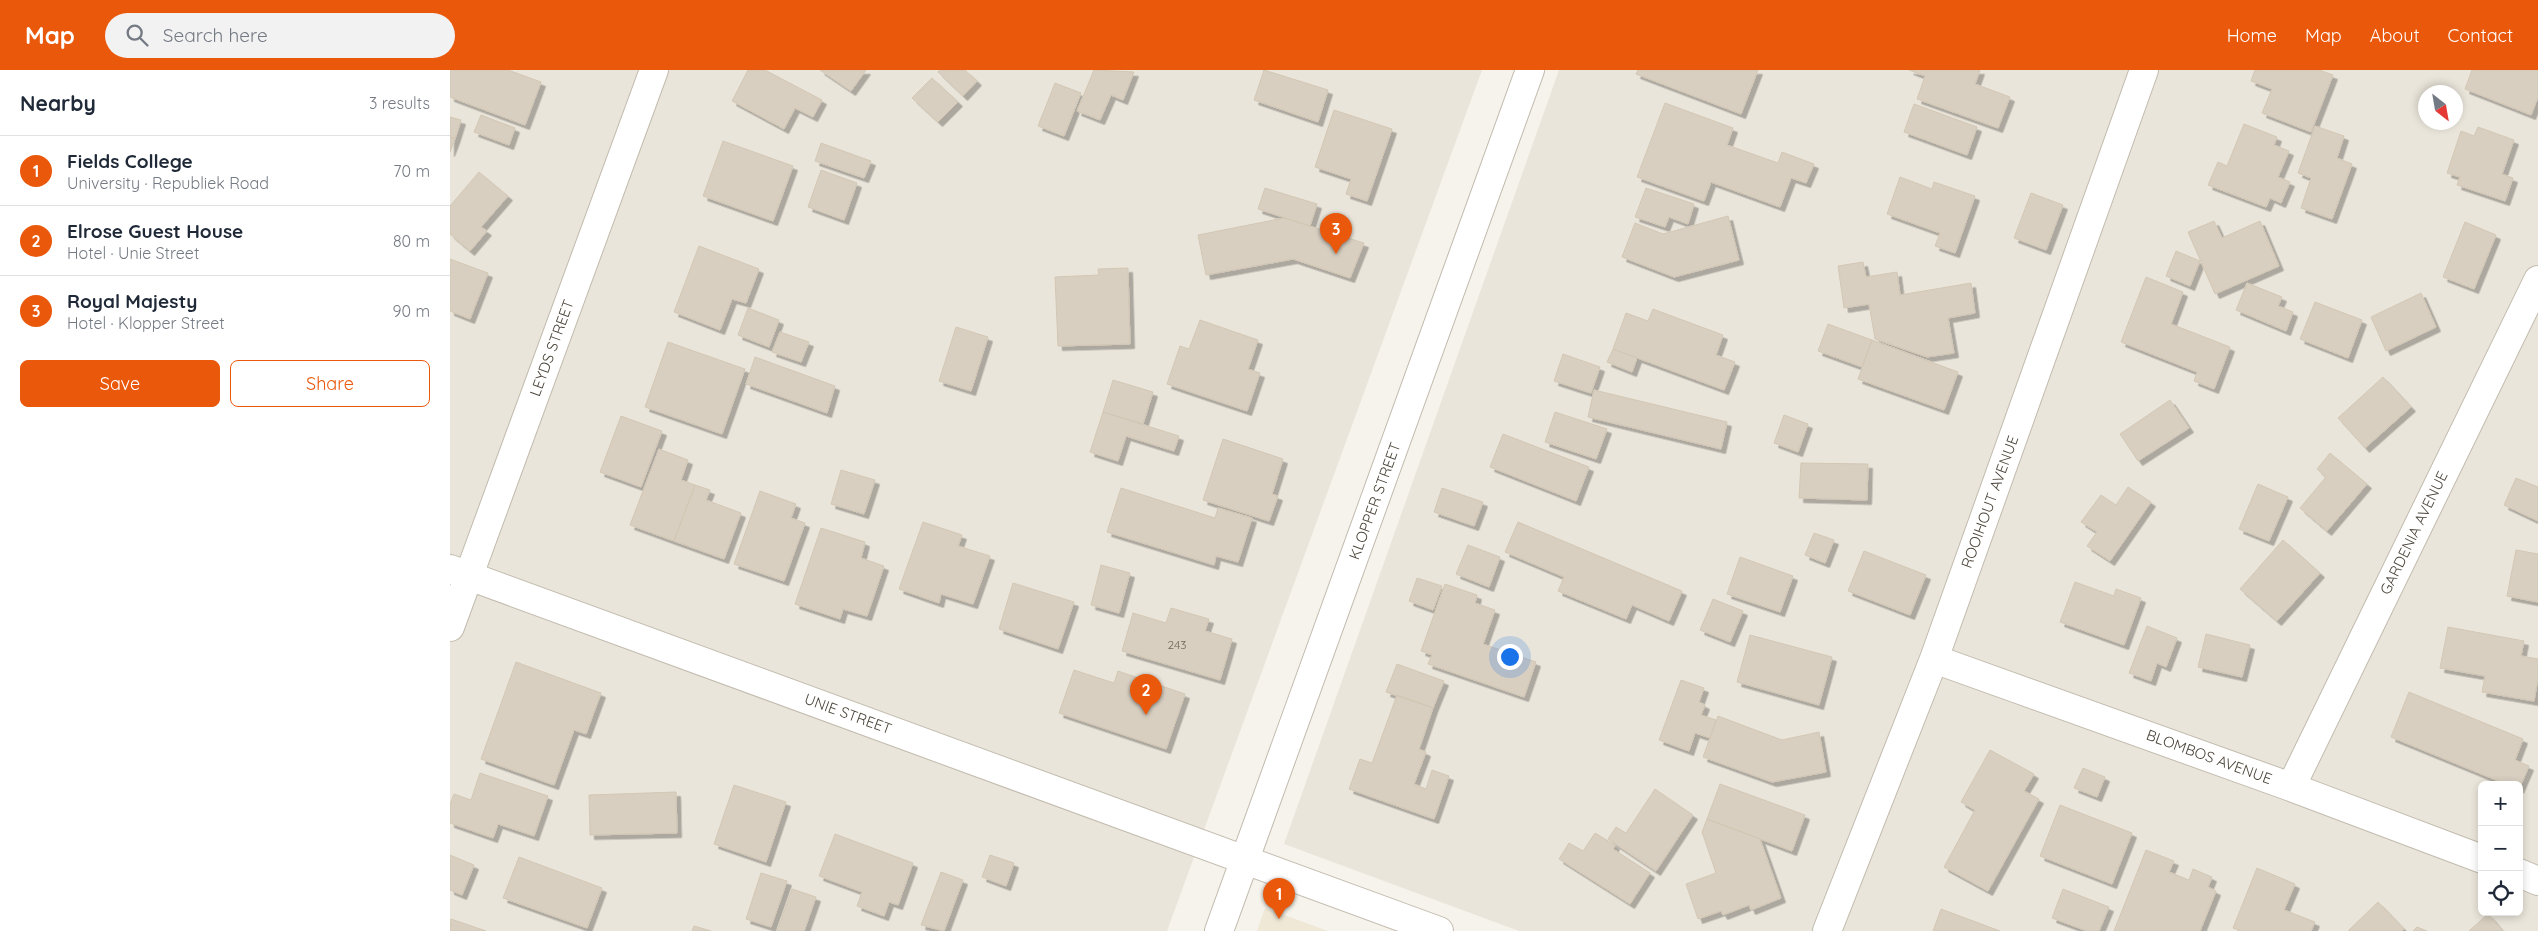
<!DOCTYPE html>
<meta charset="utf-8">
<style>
body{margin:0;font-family:Quicksand,sans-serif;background:#f2f2f3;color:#1f2937}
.controls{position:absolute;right:15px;bottom:15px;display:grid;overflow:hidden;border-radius:8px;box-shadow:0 2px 8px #0003}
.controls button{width:45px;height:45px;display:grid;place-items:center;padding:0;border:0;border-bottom:1px solid #e0e1e3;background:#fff;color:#1f2937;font:25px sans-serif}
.compass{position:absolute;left:1968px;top:15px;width:45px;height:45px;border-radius:50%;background:#fff;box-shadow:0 2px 8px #0003;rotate:149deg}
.you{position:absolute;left:1059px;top:586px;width:18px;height:18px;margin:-12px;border:4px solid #fff;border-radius:50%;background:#1a73e8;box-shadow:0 0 0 8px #1a73e833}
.badge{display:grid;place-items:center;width:32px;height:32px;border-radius:50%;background:#ea580c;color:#fff;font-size:16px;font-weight:700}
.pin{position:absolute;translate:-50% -41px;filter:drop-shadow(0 1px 2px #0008)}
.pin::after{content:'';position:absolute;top:26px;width:18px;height:15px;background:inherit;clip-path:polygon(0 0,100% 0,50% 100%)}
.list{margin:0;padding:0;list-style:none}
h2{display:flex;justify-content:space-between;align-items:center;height:65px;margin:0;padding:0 20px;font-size:21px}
h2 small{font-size:16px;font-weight:400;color:#747a83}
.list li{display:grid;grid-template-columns:32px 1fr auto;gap:15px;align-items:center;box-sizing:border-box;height:70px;padding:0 20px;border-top:1px solid #e0e1e3}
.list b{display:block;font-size:19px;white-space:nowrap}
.list p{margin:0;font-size:16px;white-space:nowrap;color:#747a83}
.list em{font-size:16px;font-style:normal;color:#747a83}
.actions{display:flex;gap:10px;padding:15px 20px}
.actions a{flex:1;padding:11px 0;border:1px solid #ea580c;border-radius:8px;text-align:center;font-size:18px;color:#ea580c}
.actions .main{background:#ea580c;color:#fff}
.icon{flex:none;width:28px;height:28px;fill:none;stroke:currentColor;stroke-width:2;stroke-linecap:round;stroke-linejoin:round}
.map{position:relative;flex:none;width:2088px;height:861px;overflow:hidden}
header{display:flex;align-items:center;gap:30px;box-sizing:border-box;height:70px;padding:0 25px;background:#ea580c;color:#fff}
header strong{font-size:24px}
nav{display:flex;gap:28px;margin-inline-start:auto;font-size:18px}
.search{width:350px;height:45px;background:#f2f2f3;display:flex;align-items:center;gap:12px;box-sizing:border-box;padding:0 18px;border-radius:28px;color:#747a83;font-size:19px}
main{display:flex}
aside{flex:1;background:#fff}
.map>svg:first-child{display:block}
.residential{fill:#eae5da;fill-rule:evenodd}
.education{fill:#efe8d6}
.building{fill:#d8cfc1;stroke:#d3c7b4;filter:url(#shadow)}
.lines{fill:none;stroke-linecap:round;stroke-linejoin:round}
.minor-casing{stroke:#c2bbae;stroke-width:30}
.minor{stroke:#fff;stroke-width:28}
.labels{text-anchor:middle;stroke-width:4.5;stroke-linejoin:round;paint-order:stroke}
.number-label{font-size:12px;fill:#6e675b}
.street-label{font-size:15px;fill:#4b4439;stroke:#fff}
</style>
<header>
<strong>Map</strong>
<div class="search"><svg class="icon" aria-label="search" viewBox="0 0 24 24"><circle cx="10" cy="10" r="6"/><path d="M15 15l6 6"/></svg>Search here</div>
<nav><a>Home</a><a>Map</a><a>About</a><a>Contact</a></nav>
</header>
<main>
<aside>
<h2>Nearby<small>3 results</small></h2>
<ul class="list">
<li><span class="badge">1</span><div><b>Fields College</b><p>University · Republiek Road</p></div><em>70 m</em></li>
<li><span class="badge">2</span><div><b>Elrose Guest House</b><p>Hotel · Unie Street</p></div><em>80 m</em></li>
<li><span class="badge">3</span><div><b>Royal Majesty</b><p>Hotel · Klopper Street</p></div><em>90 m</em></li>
</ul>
<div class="actions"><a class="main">Save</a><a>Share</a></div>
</aside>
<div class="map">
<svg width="2088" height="861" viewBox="0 0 2088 861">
<defs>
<filter id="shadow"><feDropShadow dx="4.5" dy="4.5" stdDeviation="0" flood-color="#0004"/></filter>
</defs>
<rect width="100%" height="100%" fill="#f6f3ec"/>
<!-- residential -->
<path class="residential" d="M0,0H1032L717,861H0Z
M1109,0H2088V861H1069L834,774ZM1976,22H2006V52H1976ZM2032,715H2069V842H2032Z"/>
<!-- education -->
<path class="education" d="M815,838L878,861H807Z"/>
<!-- building -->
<path class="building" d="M0,0H58L91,12L75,55L0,27Z
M298,0H315L372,30L363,47L345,38L334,59L282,31Z
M370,0H416L401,21Z
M490,0H515L527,11L513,26L488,2Z
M644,0L684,2L673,30L661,25L650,50L627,41Z
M814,0L878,20L868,52L804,30Z
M1188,0H1308L1291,44L1186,4Z
M1459,0H1530L1525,14L1560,27L1548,58L1467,29L1475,6Z
M1805,0H1869L1883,5L1861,62L1812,43L1822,19L1801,11Z
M2022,0H2088V27L2081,45L2015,19Z
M482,8L508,32L488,52L462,28Z
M605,13L631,23L614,66L588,56Z
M1215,33L1283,58L1277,75L1328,93L1332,82L1364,94L1356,113L1341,108L1330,137L1261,112L1254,131L1187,107Z
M1464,34L1527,57L1517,85L1454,62Z
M884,40L942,59L917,131L896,124L901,109L865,97Z
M31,45L65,58L59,75L24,62Z
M0,47L11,50L5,69L0,67Z
M1794,54L1827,67L1824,75L1839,81L1828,107L1840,112L1831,133L1820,128L1816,137L1758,115L1768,92L1777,96Z
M1865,56L1894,66L1887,88L1902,94L1882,149L1851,138L1861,108L1848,103Z
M2028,57L2064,70L2052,104L2063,108L2055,131L2007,115L2010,107L1997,103L2011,61L2024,66Z
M0,67L5,69L0,82Z
M273,71L343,96L323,151L253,126Z
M371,73L421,91L414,108L365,91Z
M371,100L407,113L394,150L358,137Z
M29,102L58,126L31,157L37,161L20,181L0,164V136Z
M1450,107L1482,119L1484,112L1525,126L1505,183L1485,176L1490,163L1437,144Z
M815,118L867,134L860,156L808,139Z
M1196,118L1244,134L1238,154L1219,147L1215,157L1185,147Z
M1581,123L1613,135L1596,180L1564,168Z
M1278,146L1289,190L1224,207L1172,187L1185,153L1213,164Z
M834,148L914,173L900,208L843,189L756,205L748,165Z
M1764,151L1772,168L1810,151L1829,196L1765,224L1738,162Z
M2015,152L2046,165L2024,219L1993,207Z
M249,176L309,199L296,233L282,229L270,260L224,242Z
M1726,181L1750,191L1740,216L1716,206Z
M0,189L38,203L20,249L0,241Z
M1413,192L1416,207L1447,202L1450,225L1521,213L1525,243L1498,248L1504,283L1477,287L1425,269L1419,234L1394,238L1388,196Z
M678,198L680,274L608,276L605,207L649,205L648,199Z
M1696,207L1733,222L1721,254L1780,277L1764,319L1744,311L1747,302L1671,272Z
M1797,213L1832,227L1828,236L1843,242L1836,261L1786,240Z
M1971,223L1986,257L1936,281L1921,247Z
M1865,232L1912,250L1898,288L1850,269Z
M298,238L329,250L319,277L288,265Z
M1203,239L1273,265L1266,285L1285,292L1274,320L1163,279L1176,243L1198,251Z
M750,250L808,270L798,299L810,303L797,341L717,314L730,276L739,279Z
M1378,254L1422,270L1412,297L1368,281Z
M506,257L538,267L521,321L489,311Z
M330,262L359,272L351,292L322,282Z
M1422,270L1508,302L1494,340L1408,309Z
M218,272L295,299L272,364L195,337Z
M1163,279L1187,288L1182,302L1157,292Z
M1113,284L1150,297L1141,323L1104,311Z
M305,287L385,316L377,343L296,314Z
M1933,307L1961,337L1915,378L1888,348Z
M663,310L703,322L693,354L653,342Z
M1144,320L1277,352L1271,379L1138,347Z
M1720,330L1739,358L1688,391L1670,364Z
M653,342L729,366L724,381L676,366L668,391L640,382Z
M1105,342L1157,359L1146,389L1095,372Z
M1334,345L1358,354L1348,382L1324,373Z
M171,346L212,361L191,417L150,402Z
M1053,364L1139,397L1126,431L1040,397Z
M773,369L833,389L822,424L828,426L819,451L753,430Z
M209,379L238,390L231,410L245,415L224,471L180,455Z
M1880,383L1917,414L1877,461L1850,438L1876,407L1867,399Z
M1351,393L1418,394L1417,430L1349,428Z
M391,400L425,410L414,444L381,434Z
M2066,408L2088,417V451L2054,435Z
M1808,414L1838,427L1819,471L1789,459Z
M245,415L260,420L256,430L291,443L274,489L224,471Z
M1678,417L1701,432L1660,491L1637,476L1647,462L1631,452L1651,425L1666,435Z
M671,418L765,448L768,438L802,448L788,492L766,486L764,495L657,462Z
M992,418L1033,432L1024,456L984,442Z
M310,421L346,434L341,448L355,453L334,511L284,494Z
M473,452L512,465L508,476L540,486L523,534L491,524L489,533L449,519Z
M1068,452L1232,521L1219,551L1182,535L1176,549L1108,521L1114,507L1055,482Z
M371,458L415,472L411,488L434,496L417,546L393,539L390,549L345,534Z
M1364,463L1384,470L1375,493L1355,485Z
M1833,470L1870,503L1827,551L1790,519Z
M1018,475L1050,487L1039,517L1006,504Z
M2066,480L2088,484V532L2057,526Z
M1414,481L1476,505L1460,545L1398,521Z
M1290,487L1343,506L1330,542L1277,524Z
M651,495L680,503L669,543L641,535Z
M967,508L992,516L983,540L959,531Z
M1625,512L1664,526L1666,519L1691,528L1674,575L1610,552Z
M563,513L624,532L608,579L549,559Z
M995,514L1027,525L1025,533L1045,540L1033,574L1086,592L1074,627L978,594L982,585L971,581Z
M1263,529L1293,541L1280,572L1250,560Z
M721,538L759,549L755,561L782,569L770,610L672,581L683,543L716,553Z
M1697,556L1727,568L1716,597L1707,593L1701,611L1679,603Z
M1998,557L2074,571L2071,586L2088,589V608L2084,631L2032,622L2035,606L1990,598Z
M1756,564L1800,575L1792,607L1748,597Z
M1300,565L1382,587L1369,635L1287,612Z
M66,592L151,623L136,664L124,660L104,715L31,689Z
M947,594L994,611L983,638L936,622Z
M624,600L664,613L668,601L735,624L716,679L609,643Z
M1231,610L1254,618L1249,632L1255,635L1251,645L1266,650L1260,668L1245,663L1239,681L1209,670Z
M1959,622L2073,669L2065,690L2079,696L2069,719V715H2058L1941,667Z
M947,625L983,638L969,679L976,682L964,714L976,719L982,700L999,706L984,749L899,719L910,689L922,693Z
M1268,646L1332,670L1369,662L1376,702L1322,712L1253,687Z
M1540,680L1584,704L1574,721L1589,729L1538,821L1494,797L1525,740L1511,732Z
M1633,698L1655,707L1647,727L1624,718Z
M30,703L98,726L84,766L48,754L43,768L0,753V734L4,724L21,730Z
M1270,714L1355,745L1342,781L1257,749Z
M284,715L336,732L316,792L264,774Z
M1205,719L1243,745L1206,801L1158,769L1166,757L1176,763Z
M226,722L227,763L140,765L139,725Z
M1610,735L1682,763L1662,814L1590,786Z
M1257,749L1310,769L1331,828L1301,840L1299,835L1273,845L1271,841L1248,849L1236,814L1266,803L1252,762Z
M1145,763L1165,775L1163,779L1200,803L1180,834L1109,789L1119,773L1133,781Z
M385,764L463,793L448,835L439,832L434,846L407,836L412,822L369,806Z
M1696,780L1724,791L1719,802L1739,810L1743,799L1762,807L1758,817L1766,821L1750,861H1664Z
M0,785L24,795L12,825L0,820Z
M540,785L564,793L556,816L532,807Z
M69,787L152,818L137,858L53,828Z
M1807,798L1845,814L1834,840L1865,852L1861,861H1791L1783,858Z
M491,802L513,810L494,861L471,855Z
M311,803L337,811L321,857L296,849Z
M342,819L366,827L354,861H327Z
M1613,819L1659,837L1649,861H1637L1602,848Z
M1928,832L1954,859L1952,861H1898Z
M1491,839L1550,861H1483Z
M2038,844L2053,861H2019Z
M1,849L36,861H0Z
M244,856L261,861H242Z
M1967,857L1977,861H1963Z"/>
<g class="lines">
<!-- minor casing -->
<g class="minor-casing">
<path id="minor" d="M0,499L989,861
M0,557L204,0
M1484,589L1841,717L2032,789
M1841,717L2088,210
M2069,803L2088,811
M769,861L1080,0
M1377,861L1484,589L1694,0"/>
</g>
<!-- minor -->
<use href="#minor" class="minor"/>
</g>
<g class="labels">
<!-- number labels -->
<g class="number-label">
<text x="727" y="579">243</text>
</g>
<!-- street labels -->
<g class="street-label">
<text transform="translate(102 278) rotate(-70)" y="5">LEYDS STREET</text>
<text transform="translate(925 431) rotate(-70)" y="5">KLOPPER STREET</text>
<text transform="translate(1540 432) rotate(-70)" y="5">ROOIHOUT AVENUE</text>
<text transform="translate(1964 463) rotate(-64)" y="5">GARDENIA AVENUE</text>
<text transform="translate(398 644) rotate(20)" y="5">UNIE STREET</text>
<text transform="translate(1759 687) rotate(20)" y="5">BLOMBOS AVENUE</text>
</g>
</g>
</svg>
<div class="controls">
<button>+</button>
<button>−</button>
<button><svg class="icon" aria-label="locate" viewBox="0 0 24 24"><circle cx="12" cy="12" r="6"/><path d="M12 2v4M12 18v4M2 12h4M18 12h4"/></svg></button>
</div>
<svg class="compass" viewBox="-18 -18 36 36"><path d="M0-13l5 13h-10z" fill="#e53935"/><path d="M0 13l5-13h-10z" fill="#747a83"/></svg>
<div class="you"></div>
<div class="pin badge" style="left:829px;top:849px">1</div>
<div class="pin badge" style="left:696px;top:645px">2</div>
<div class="pin badge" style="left:886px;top:184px">3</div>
</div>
</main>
